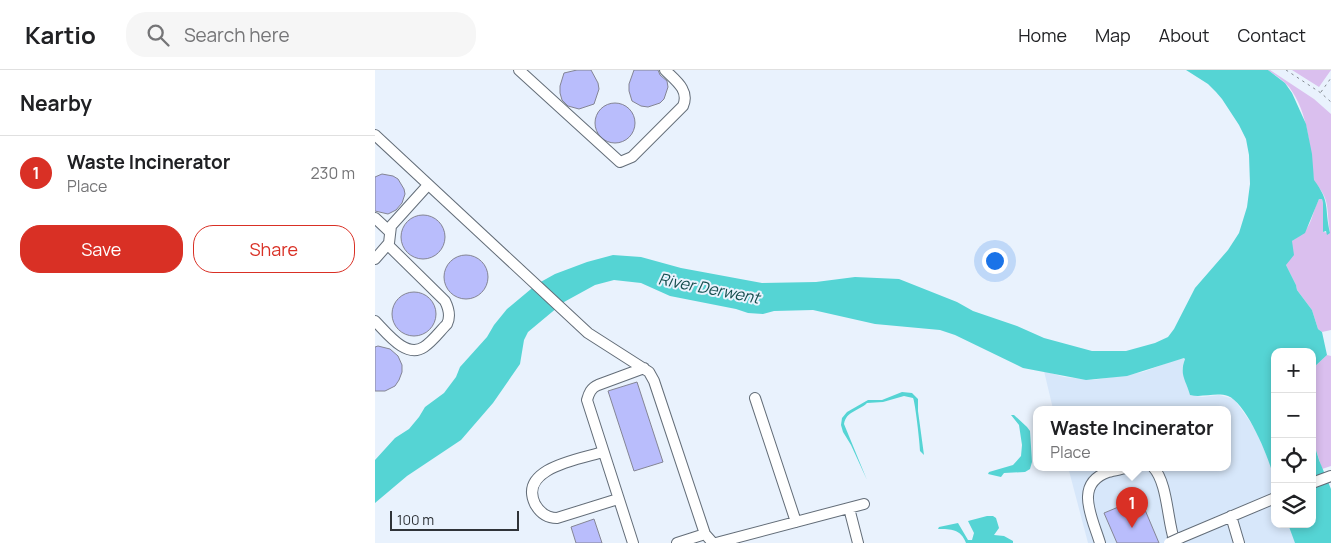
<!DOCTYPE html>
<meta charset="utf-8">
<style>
body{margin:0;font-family:Manrope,sans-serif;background:#f6f6f6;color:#202124}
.controls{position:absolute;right:15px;bottom:15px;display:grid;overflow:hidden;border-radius:10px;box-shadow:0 2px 8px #0003}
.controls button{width:45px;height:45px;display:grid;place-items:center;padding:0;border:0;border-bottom:1px solid #e0e0e0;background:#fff;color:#202124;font:25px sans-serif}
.scale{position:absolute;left:15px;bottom:12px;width:129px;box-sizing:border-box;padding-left:5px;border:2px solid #2f3338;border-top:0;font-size:14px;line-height:18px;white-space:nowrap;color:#2f3338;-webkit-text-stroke:4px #e9f2fd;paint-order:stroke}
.you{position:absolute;left:619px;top:190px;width:18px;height:18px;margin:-12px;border:4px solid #fff;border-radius:50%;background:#1a73e8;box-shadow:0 0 0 8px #1a73e833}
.badge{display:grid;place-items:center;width:32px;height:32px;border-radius:50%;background:#d93025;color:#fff;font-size:16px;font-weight:700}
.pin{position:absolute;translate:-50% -41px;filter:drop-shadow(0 1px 2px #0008)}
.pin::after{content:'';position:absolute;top:26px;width:18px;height:15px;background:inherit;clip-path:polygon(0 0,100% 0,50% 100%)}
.popup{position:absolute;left:658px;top:336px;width:198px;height:65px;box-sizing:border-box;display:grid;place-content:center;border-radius:10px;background:#fff;filter:drop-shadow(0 1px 4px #0005);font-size:16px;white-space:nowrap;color:#757577}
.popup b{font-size:19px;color:#202124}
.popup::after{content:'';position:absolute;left:50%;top:100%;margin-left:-10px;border:10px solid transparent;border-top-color:#fff}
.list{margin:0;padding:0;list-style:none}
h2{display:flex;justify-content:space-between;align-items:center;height:65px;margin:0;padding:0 20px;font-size:21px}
h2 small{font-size:16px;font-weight:400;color:#757577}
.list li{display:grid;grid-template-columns:32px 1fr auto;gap:15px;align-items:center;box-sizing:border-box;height:75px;padding:0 20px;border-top:1px solid #e0e0e0}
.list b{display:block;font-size:19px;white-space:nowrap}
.list p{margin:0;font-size:16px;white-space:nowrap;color:#757577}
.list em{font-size:16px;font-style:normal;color:#757577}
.actions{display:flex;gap:10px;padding:15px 20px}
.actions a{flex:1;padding:11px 0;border:1px solid #d93025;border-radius:20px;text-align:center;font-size:18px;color:#d93025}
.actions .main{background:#d93025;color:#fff}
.icon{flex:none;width:28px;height:28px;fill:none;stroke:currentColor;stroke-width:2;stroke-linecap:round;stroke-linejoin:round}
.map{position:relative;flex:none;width:956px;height:473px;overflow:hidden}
header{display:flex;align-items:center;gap:30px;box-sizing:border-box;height:70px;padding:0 25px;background:#fff;border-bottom:1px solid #e0e0e0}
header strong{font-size:24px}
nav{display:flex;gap:28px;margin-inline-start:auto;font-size:18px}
.search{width:350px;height:45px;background:#f6f6f6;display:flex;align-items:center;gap:12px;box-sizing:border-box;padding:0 18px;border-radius:20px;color:#757577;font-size:19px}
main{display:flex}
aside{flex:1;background:#fff}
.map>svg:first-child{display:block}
.built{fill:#d7e7fa}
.green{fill:#dabfee}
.water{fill:#55d4d4}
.building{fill:#b9bdfc;stroke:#848594}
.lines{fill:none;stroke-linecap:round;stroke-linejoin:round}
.minor-casing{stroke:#636d78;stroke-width:12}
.path{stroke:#838a91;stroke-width:1;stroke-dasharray:2.5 4;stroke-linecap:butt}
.minor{stroke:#fff;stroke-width:10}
.minor-bridge-casing{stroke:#636d78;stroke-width:12;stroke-linecap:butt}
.minor-bridge{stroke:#fff;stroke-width:10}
.labels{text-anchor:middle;stroke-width:4;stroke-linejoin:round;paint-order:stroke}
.water-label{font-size:16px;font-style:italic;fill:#164e4e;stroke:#e9f2fd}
</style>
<header>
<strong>Kartio</strong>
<div class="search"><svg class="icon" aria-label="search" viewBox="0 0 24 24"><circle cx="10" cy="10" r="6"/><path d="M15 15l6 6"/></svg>Search here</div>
<nav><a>Home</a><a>Map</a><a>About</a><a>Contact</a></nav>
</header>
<main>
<aside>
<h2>Nearby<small></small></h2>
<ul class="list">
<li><span class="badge">1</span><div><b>Waste Incinerator</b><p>Place</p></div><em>230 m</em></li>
</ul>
<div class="actions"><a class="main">Save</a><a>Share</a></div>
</aside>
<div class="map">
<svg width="956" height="473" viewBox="0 0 956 473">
<rect width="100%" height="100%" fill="#e9f2fd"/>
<!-- built -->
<path class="built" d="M810,288L807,299L815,325L827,327L844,325L859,329L881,360L900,406V454H914L922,473H713L693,397H852V339H678L669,301L689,307L719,310L768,302L800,290Z"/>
<!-- green -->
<path class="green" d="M893,0H895L939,29L956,44V260L947,262L943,259L937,240L922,220L921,215L911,195L917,171C939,158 934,149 944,129H947L948,133V162L955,163C951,137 956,131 939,111C935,80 934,43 914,17C908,10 900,5 893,0Z
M917,0H956L944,17Z
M952,285L956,286V396L947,399L937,367V299Z"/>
<!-- water -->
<path class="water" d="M811,0H893L910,13L917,23L931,54L937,84L939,110C956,133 949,137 955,163L952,165L951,161L948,162V133L947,129H944L930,163L917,171L919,185L911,195L921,215L922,220L937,240L943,259L947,262L952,285L937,299V282H900V412C896,392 872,333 853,326C841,322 827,328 815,325C811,310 804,305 810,289L809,288L752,306L711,310L648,298L580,265L565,260L500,254L438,240L399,241L388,244L373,243L361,239L295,226L266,213L239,210L220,215L189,232L153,262L149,270L145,294L118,333L86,370L32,406L0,433V390L20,368L34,359L44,347L50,337L69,323L81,307L85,297L112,267L119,255L132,239L162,214L180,204L212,192L238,185L266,187L306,198L387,213L441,212L480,207L524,209L582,232L598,241L642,256L669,268L717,281H751L780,273L793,267L799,259L820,218L853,180L864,163L872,137L875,114L874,85L871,69L864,55L847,29L841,22L833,14Z
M527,322L537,323L543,329V341L549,385L545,381C545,374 540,331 538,328L529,326L508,332L492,333C484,341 471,341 469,354L492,410L476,375L468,362L466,355L467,348L472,342L493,330H507Z
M636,345H639L652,357L655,361L657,392L655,399L650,402L629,403L626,407L613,404L614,402L638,395L646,386L647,375L644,355Z
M937,367L944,390L956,419V473H920L913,454H937Z
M612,446H618L621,448L624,458L619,465L629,466L638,471V473H591C586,459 576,459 563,459L564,457L583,453L593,470H597L599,463L593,451Z"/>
<!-- building -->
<path class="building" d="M202,0H216L223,13L224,19L219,34L204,39L193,36L187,30L185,23V16L189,3Z
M259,0H283L285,5L292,11L293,17L289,29L285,33L273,37L266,36L257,31L254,21V14Z
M220 53a20 20 0 1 1 40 0a20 20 0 1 1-40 0Z
M7,104L18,106L23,109L29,119L30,124L27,133L21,140L13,144L0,141V107Z
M26 167a22 22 0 1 1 44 0a22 22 0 1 1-44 0Z
M69 207a22 22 0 1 1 44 0a22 22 0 1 1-44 0Z
M17 244a22 22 0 1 1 44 0a22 22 0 1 1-44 0Z
M3,276L15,279L23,286L27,295V302L24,310L20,316L10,321H0V277Z
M262,312L288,392L259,401L233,321Z
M765,428L784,473H742L729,443Z
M219,449L227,473H201L196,457Z"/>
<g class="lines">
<!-- minor casing -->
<g class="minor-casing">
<path id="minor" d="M144,0L245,92L257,87L308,36C315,20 300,10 290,0
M0,65L213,263L274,302L279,311L330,464L338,473
M0,148L15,162
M0,189L14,173L16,156L53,115
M0,251C12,263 31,289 49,277C58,271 65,261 72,254C76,246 74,239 70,231L13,175
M380,328L421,452
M228,382C205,389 143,398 160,434C165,443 172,448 182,448L243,429
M778,397C793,413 792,451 800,473
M937,413L956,406
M474,438L483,473
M856,446L864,473
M805,468L900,428
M258,473L212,330C214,323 216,318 223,315L269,298
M302,473L330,464
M341,473L489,434
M725,473C718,449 698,414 733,402C740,400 748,399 755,397"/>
</g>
<!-- path -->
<path class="path" d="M911,0L946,23L956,32
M946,22L956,8"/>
<!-- minor -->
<use href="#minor" class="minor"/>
<!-- minor-bridge casing -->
<g class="minor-bridge-casing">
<path id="minor-bridge" d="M794,473L805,468"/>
</g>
<!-- minor-bridge -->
<use href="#minor-bridge" class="minor-bridge"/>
</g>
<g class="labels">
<!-- water labels -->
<g class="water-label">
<text transform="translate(334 218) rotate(11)" y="6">River Derwent</text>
</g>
</g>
</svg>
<div class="controls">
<button>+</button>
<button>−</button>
<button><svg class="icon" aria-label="locate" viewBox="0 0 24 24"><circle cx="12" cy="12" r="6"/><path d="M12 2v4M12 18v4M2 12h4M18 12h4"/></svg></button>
<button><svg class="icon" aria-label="layers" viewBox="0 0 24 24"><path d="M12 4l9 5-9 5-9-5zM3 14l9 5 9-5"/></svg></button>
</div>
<div class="scale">100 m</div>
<div class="you"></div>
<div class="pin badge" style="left:757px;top:458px">1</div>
<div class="popup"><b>Waste Incinerator</b>Place</div>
</div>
</main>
